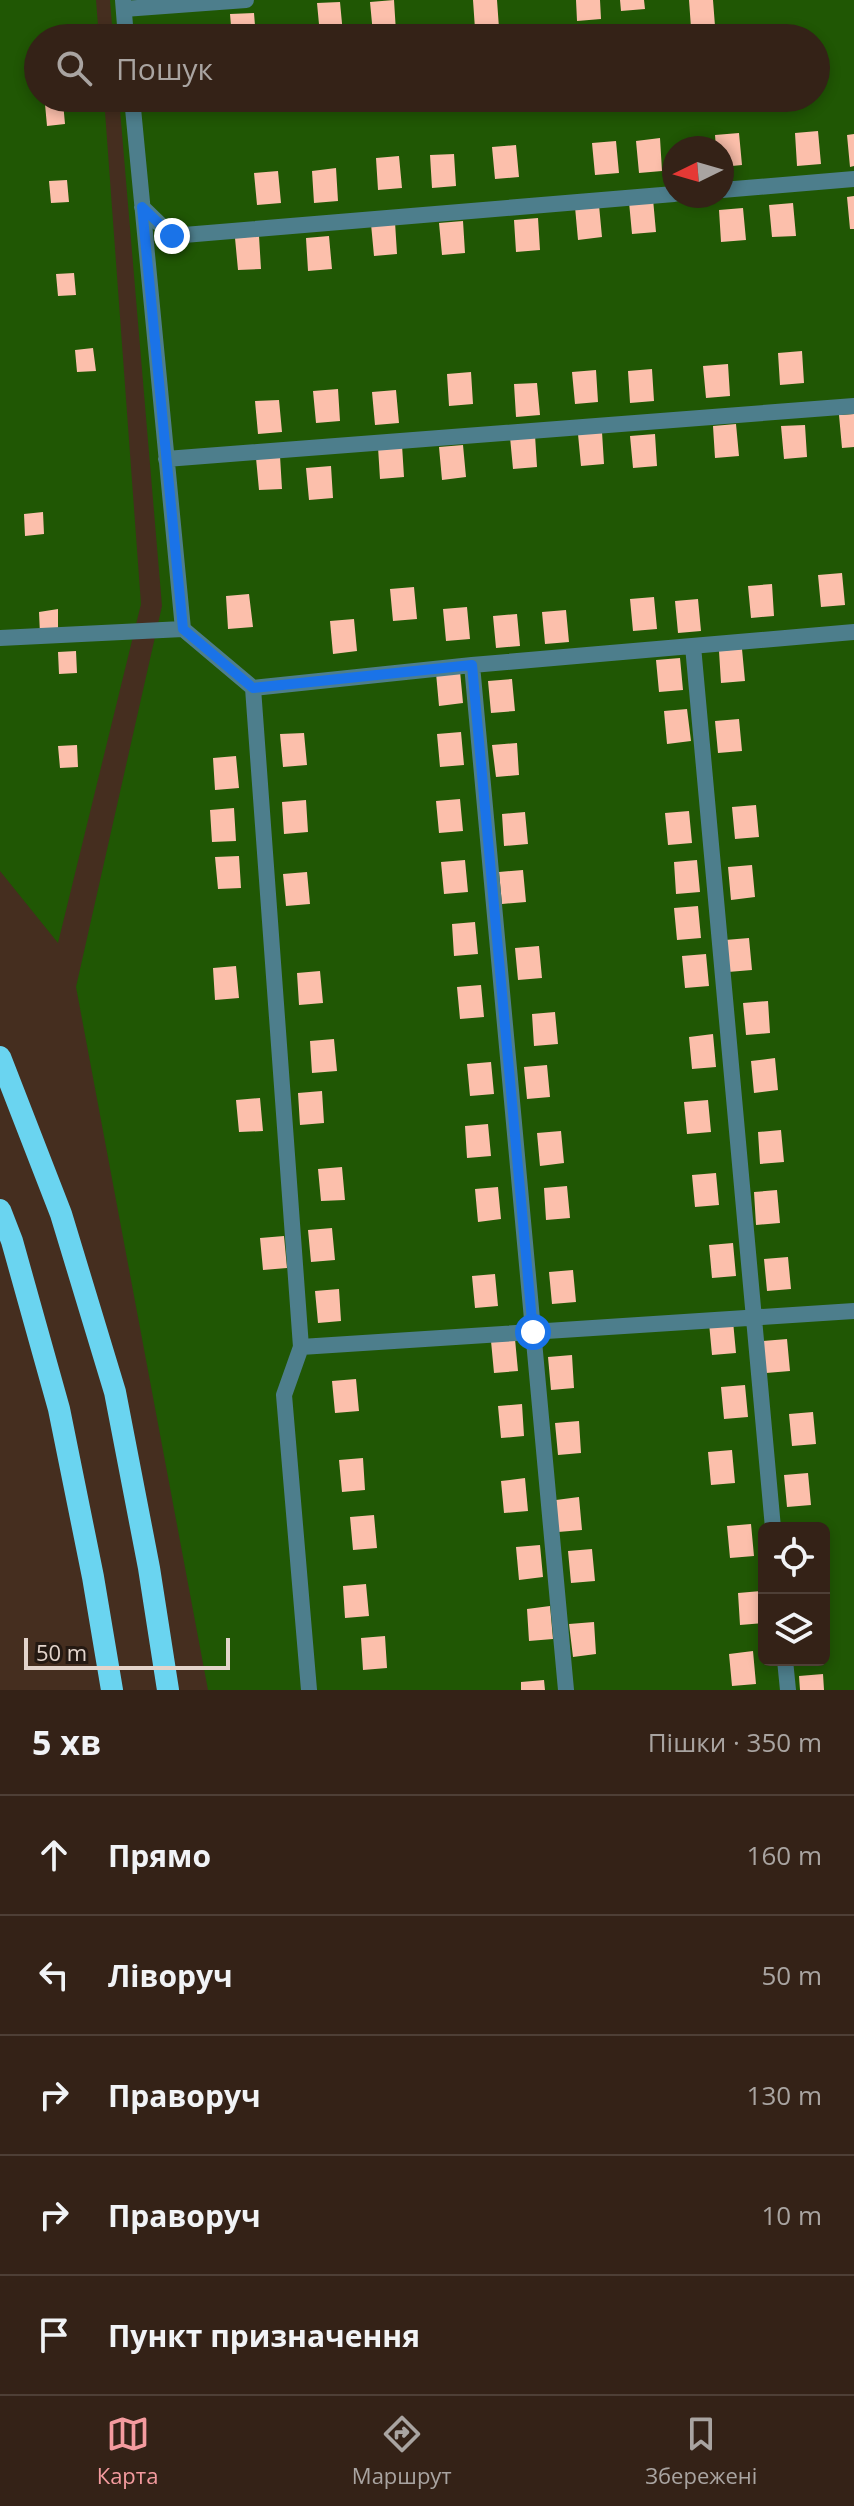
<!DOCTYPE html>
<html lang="uk">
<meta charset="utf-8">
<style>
body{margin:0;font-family:"Open Sans",sans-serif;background:#3f2f24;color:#f1f3f6}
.controls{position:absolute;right:24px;bottom:24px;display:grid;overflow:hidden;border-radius:12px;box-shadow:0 4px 12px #0003}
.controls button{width:72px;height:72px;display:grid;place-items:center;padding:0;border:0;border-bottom:2px solid #4e3f36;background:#342217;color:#f1f3f6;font:40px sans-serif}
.compass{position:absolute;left:662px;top:136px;width:72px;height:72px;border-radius:50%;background:#342217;box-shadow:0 4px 12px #0003;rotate:265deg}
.scale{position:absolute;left:24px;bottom:20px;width:206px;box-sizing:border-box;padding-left:8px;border:4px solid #e3d4cb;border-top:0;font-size:22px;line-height:28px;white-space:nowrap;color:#e3d4cb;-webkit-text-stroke:6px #241912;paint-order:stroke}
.stop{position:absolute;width:24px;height:24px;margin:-18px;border:6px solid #1a73e8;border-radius:50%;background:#fff}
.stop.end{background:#1a73e8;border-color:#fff;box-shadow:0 2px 8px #0008}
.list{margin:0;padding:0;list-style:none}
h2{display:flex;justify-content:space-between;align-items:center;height:104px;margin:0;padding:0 32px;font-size:34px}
h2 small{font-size:26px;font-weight:400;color:#a9a4a1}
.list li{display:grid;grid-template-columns:52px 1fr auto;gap:24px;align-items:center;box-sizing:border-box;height:120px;padding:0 32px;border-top:2px solid #4e3f36}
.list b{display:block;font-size:30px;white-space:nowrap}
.list em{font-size:26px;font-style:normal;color:#a9a4a1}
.icon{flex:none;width:44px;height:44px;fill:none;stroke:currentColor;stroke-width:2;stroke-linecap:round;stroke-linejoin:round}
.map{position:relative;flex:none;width:854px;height:1690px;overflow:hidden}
.search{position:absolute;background:#342217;box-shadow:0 4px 12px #0003;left:24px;right:24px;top:24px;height:88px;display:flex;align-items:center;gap:20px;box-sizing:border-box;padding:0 28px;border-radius:44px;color:#a9a4a1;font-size:30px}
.sheet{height:704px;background:#342217}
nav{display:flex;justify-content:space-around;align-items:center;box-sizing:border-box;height:112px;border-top:2px solid #4e3f36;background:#342217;font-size:22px;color:#a9a4a1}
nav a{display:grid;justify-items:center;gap:4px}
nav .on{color:#f49b9f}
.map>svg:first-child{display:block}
.green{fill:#205704;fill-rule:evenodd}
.building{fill:#fcbfab}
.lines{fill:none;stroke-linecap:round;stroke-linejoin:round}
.minor{stroke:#4d7e8c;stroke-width:16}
.trunk{stroke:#6ad4f0;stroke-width:22}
.route{stroke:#1a73e8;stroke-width:10}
</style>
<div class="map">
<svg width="854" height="1690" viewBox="0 0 854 1690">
<rect width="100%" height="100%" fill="#452e1f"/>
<!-- green -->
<path class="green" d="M0,0H96L99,38H38V98H104L141,604L58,943L0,871Z
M110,0H854V1690H208L76,987L162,606L119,98H816V38H113ZM674,148H722V196H674ZM764,1528H824V1660H764Z"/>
<!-- building -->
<path class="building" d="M394,0L396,32L373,34L370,2Z
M473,0H497L499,28L475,29Z
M576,0H600L601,19L577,21Z
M620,0H644L645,9L621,11Z
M689,0H713L715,26L691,28Z
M340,2L343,34L320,35L317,3Z
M254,13L256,38H232L230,14Z
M63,102L65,124L47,126L45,104Z
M818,131L821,164L797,166L795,133Z
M739,133L742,165L722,167V148H716L715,135Z
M854,134V166L850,167L847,135Z
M660,138L662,171L639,173L636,141Z
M616,141L619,173L595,175L592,143Z
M516,145L519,177L495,179L492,147Z
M454,154L456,186L432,188L430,155Z
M399,156L402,188L378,190L376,158Z
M336,168L338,201L314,203L312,171Z
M278,171L281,203L257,205L254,173Z
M67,180L69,202L51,203L49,181Z
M854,196V229H850L847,197Z
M653,199L656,232L632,234L629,202Z
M793,203L796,236L772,237L769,205Z
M599,205L602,237L578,240L575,207Z
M743,208L746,240L721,242L719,210Z
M538,218L540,250L516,252L514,220Z
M463,221L465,253L442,255L439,223Z
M395,222L397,254L374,256L371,224Z
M259,236L261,269L238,270L235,238Z
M329,236L332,269L308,271L306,238Z
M74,273L76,295L58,296L56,274Z
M93,348L96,371L77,372L75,350Z
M802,351L804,383L780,385L778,353Z
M728,364L730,396L706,398L703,366Z
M652,369L654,401L630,403L628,371Z
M596,370L598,402L575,404L572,372Z
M471,372L473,404L449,406L447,374Z
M537,383L540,415L516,417L514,384Z
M338,389L340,421L316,423L313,391Z
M396,390L399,423L375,425L372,392Z
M279,400L282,432L258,434L255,401Z
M854,414V447L842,448L839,415Z
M736,424L739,456L715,458L713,426Z
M805,425L807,457L784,459L781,426Z
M602,432L604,464L581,466L578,434Z
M655,434L657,466L633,468L630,436Z
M535,435L537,467L513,469L510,437Z
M402,445L404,477L380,479L378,447Z
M463,445L466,477L442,480L439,447Z
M280,456L282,489L259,490L256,458Z
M331,466L333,498L309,500L306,468Z
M43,512L44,534L25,536L24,514Z
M842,573L845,605L821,607L818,575Z
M772,584L774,616L751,618L748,586Z
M414,587L417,619L393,621L390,589Z
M249,594L253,627L228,629L226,596Z
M654,597L657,629L633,631L630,599Z
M698,599L701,631L678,633L675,601Z
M467,607L470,639L446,641L443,609Z
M58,609V631L40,634L39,612Z
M566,610L569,642L545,644L542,612Z
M517,614L520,646L496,648L493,616Z
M354,619L357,651L333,654L330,621Z
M742,649L745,681L721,683L719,651Z
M76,651L77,673L59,674L58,652Z
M680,658L683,690L659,692L656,660Z
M460,671L463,703L439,706L436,673Z
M512,679L515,711L491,713L488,681Z
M687,709L691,741L667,744L664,711Z
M739,719L742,751L718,753L715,721Z
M461,732L464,765L440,767L437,734Z
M304,733L307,765L283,767L280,734Z
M517,743L519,775L496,777L492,745Z
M77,745L78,767L60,768L58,746Z
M236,756L239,788L215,790L213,758Z
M460,799L463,831L439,833L436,801Z
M306,800L308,832L284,834L282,802Z
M756,805L759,837L735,839L732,807Z
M234,808L236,841L212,842L210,810Z
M689,811L692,843L668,845L665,813Z
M525,812L528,844L504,846L502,814Z
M239,856L241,888L218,889L215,857Z
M465,860L468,892L444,894L441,862Z
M697,860L700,892L676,894L674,862Z
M752,865L755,897L731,900L728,867Z
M523,870L526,902L502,904L499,872Z
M307,872L310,904L286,906L283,874Z
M698,906L701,938L677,940L674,908Z
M475,922L478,954L454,956L452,924Z
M749,938L752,970L728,972L725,940Z
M539,946L542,978L518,980L515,948Z
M706,954L709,986L685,988L682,956Z
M236,966L239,998L215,1000L213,968Z
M320,971L323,1003L299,1005L297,973Z
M481,985L484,1017L460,1019L457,987Z
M768,1001L770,1033L746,1035L743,1003Z
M555,1012L558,1044L534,1046L532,1014Z
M713,1034L716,1067L692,1069L689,1037Z
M334,1039L337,1071L312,1073L310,1041Z
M775,1058L778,1090L754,1093L751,1061Z
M491,1062L494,1094L470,1096L467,1064Z
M547,1065L550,1097L527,1099L524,1067Z
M322,1091L324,1123L300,1125L298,1093Z
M260,1098L263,1131L239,1132L236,1100Z
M708,1100L711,1132L687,1134L684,1102Z
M488,1124L491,1156L467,1158L465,1126Z
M781,1130L784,1162L760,1164L758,1132Z
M561,1131L564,1163L540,1166L537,1133Z
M342,1167L345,1200L321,1201L318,1169Z
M716,1173L719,1205L695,1207L692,1175Z
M567,1186L570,1218L546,1220L544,1188Z
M498,1187L501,1219L478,1222L475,1189Z
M777,1190L780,1223L756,1225L754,1192Z
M332,1228L335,1260L311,1262L308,1230Z
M284,1236L287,1268L263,1270L260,1238Z
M733,1243L736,1276L712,1278L709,1245Z
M788,1257L791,1289L767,1291L764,1259Z
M573,1270L576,1302L552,1304L549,1272Z
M495,1274L498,1306L475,1308L472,1276Z
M339,1289L341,1321L318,1323L315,1291Z
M733,1321L736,1353L712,1355L709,1323Z
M515,1339L518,1371L494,1373L491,1341Z
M787,1339L790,1371L766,1373L763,1341Z
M572,1355L574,1388L551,1390L548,1357Z
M356,1379L359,1411L335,1413L332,1381Z
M745,1385L748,1417L724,1419L721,1387Z
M522,1404L524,1436L501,1438L498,1406Z
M813,1412L816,1444L792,1446L789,1414Z
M579,1421L581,1453L558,1455L555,1423Z
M732,1450L735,1483L711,1485L708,1452Z
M363,1458L365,1490L342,1492L339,1460Z
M808,1473L811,1505L787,1507L784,1475Z
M525,1478L528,1511L504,1513L501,1481Z
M579,1497L582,1530L558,1532L556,1500Z
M374,1515L377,1548L353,1550L350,1517Z
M751,1524L754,1556L730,1558L727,1526Z
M540,1545L543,1577L519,1580L516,1547Z
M592,1549L595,1581L571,1583L568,1551Z
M366,1584L369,1616L345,1618L343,1586Z
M761,1591L764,1623L740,1625L738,1593Z
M550,1606L553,1639L529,1641L527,1609Z
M594,1622L596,1654L573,1657L569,1624Z
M385,1636L387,1668L363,1670L361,1638Z
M753,1651L756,1684L732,1686L729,1654Z
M823,1674L824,1690H800L799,1676Z
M544,1680L545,1690H521V1682Z"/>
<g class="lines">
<!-- minor -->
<path class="minor" d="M123,0L126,38
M124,9L246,0
M132,98L183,629
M722,190L854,179
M142,207L172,236L674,194
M166,459L854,406
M0,638L183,629L253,688L301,1347L284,1395L309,1690
M693,646L773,1528
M472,665L566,1690
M253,688L472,665L854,632
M301,1347L854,1311
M785,1660L788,1690"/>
<!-- trunk -->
<path class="trunk" d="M0,1057L61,1214L115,1392L149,1568L168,1690
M0,1210L12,1241L59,1409L93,1577L112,1690"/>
</g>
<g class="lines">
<!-- route -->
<path class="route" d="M172,236L142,207L183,629L253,688L472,665L533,1332"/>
</g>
</svg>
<div class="controls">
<button><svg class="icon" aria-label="locate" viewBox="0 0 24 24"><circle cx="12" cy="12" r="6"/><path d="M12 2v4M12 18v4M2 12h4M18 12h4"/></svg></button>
<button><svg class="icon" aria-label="layers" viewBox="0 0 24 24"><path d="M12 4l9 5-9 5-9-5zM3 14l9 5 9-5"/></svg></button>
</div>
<svg class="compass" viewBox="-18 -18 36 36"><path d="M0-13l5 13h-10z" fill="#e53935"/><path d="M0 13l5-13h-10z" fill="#a9a4a1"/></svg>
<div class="scale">50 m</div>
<div class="stop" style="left:533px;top:1332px"></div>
<div class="stop end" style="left:172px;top:236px"></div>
<div class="search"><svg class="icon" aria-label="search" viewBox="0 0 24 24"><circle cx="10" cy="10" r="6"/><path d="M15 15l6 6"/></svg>Пошук</div>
</div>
<section class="sheet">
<h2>5 хв<small>Пішки · 350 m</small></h2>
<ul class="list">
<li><svg class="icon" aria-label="ahead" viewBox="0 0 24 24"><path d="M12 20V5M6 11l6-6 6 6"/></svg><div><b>Прямо</b></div><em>160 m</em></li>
<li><svg class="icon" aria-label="left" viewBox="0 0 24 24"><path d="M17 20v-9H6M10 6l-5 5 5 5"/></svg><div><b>Ліворуч</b></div><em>50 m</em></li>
<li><svg class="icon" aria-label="right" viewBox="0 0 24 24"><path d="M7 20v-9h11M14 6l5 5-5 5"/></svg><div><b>Праворуч</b></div><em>130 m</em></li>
<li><svg class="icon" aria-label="right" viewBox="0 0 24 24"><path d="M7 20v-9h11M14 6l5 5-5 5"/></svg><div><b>Праворуч</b></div><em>10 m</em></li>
<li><svg class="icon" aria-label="arrive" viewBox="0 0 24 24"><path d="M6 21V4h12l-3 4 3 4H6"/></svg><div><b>Пункт призначення</b></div></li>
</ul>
</section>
<nav>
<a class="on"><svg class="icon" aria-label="map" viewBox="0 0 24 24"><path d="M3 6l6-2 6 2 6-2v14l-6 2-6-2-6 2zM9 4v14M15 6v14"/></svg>Карта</a>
<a><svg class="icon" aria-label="directions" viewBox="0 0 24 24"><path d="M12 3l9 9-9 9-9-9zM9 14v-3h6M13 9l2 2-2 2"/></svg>Маршрут</a>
<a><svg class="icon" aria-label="saved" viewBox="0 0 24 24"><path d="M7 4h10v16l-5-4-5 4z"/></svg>Збережені</a>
</nav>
